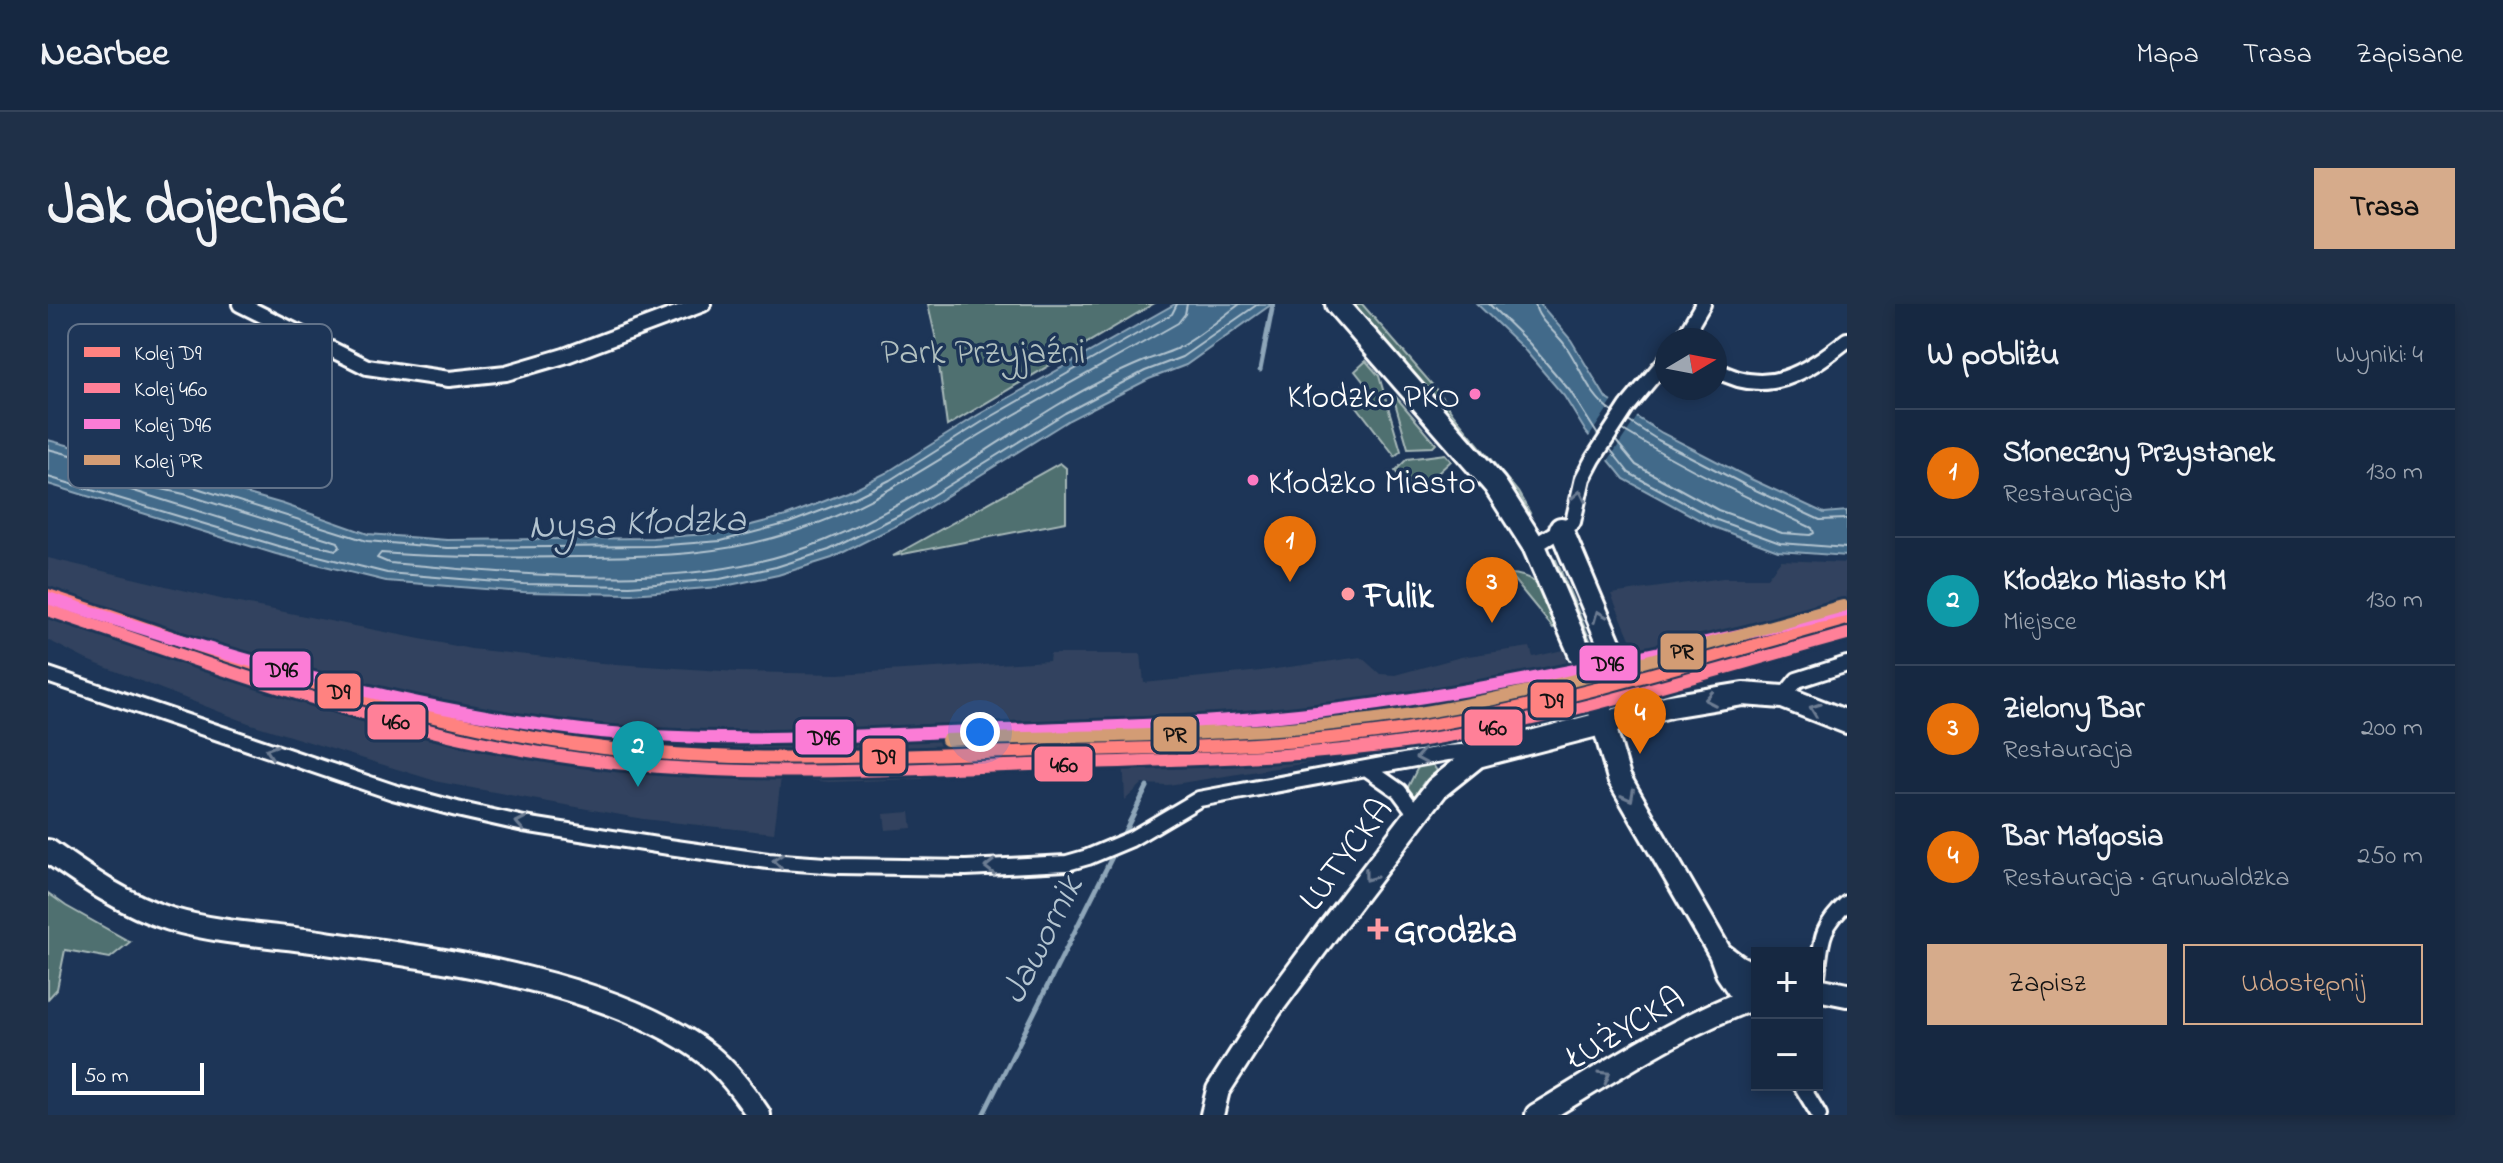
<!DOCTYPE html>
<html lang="pl">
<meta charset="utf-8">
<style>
body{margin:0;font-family:"Indie Flower",sans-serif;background:#1f3048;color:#f1f3f6}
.controls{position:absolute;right:24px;bottom:24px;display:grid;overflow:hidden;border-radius:0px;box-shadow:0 4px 12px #0003}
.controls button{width:72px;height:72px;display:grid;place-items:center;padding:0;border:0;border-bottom:2px solid #35445a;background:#162841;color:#f1f3f6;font:40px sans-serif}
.compass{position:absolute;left:1607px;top:24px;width:72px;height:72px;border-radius:50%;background:#162841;box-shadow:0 4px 12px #0003;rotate:80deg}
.scale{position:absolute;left:24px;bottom:20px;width:132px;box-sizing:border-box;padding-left:8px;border:4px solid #fff;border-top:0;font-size:22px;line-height:28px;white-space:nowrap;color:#fff;-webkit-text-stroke:6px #1d3557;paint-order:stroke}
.you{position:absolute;left:932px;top:428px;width:28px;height:28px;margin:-20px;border:6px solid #fff;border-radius:50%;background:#1a73e8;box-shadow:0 0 0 12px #1a73e833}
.badge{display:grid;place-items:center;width:52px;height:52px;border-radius:50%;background:#d6ab8b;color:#fff;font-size:26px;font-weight:700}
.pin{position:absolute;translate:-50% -66px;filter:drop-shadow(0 2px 4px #0008)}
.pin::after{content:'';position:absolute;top:42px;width:28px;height:24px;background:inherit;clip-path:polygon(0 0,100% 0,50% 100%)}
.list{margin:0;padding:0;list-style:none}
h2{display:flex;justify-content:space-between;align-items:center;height:104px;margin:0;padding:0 32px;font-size:34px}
h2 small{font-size:26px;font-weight:400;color:#9ea6b1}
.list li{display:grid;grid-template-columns:52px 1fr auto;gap:24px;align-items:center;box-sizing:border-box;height:128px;padding:0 32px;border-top:2px solid #35445a}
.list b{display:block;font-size:30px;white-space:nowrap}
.list p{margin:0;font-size:26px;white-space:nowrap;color:#9ea6b1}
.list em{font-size:26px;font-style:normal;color:#9ea6b1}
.actions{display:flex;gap:16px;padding:24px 32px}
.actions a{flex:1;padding:18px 0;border:2px solid #d6ab8b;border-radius:0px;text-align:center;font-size:28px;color:#d6ab8b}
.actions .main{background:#d6ab8b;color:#111}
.map{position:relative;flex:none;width:1799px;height:811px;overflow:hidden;border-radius:0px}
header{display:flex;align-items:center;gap:48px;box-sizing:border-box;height:112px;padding:0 40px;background:#162841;border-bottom:2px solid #35445a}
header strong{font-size:38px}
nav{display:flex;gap:44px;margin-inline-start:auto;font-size:28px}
.intro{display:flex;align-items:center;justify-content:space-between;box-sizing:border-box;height:192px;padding:0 48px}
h1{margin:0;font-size:56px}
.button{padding:20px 36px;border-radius:0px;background:#d6ab8b;color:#111;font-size:28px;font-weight:700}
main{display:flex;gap:48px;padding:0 48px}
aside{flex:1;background:#162841;border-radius:0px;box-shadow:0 4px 12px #0003}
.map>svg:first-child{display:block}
.built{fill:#32435e}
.green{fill:#4f7070;stroke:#a7b8b8;stroke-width:2}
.water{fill:#426b8a;stroke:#8ea6b9;stroke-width:2}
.pier{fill:#1d3557}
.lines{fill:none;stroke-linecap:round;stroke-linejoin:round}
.shore{stroke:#b3c4d0;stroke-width:2}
.stream{stroke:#8ea6b9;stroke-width:5}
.street-casing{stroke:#fff;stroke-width:20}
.secondary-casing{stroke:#fff;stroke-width:28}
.street{stroke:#1d3557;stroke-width:14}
.secondary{stroke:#1d3557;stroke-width:22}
.rail-1-casing{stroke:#1d3557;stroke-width:18}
.rail-2-casing{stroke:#1d3557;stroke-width:18}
.rail-3-casing{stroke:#1d3557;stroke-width:18}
.rail-4-casing{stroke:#1d3557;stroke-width:18}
.rail-1{stroke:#ff8280;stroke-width:12}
.rail-2{stroke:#ff8098;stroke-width:12}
.rail-3{stroke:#fb7cd6;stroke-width:12}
.rail-4{stroke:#d39c74;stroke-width:12}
.oneway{stroke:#6c7c92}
.bus-dot{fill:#fe7ac1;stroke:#1d3557;stroke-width:3}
.poi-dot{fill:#ff9aa2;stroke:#1d3557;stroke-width:3}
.labels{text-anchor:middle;stroke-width:7;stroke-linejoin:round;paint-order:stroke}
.bus-label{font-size:34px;fill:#fff;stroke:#1d3557;text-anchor:end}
.park-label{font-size:36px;fill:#b0bfbf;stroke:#1d3557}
.poi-label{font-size:36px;font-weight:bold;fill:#fff;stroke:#1d3557;text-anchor:start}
.street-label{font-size:36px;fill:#fff;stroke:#1d3557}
.water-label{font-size:38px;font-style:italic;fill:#b3c4d0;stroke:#1d3557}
.key{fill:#1d3557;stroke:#617289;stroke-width:2}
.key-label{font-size:22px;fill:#fff}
.line-badge{stroke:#1d3557;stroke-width:3}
.pale-badge-label{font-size:22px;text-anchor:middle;font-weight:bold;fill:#111}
</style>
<header>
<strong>Nearbee</strong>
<nav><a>Mapa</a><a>Trasa</a><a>Zapisane</a></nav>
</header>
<div class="intro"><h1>Jak dojechać</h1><a class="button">Trasa</a></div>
<main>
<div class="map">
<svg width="1799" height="811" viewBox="0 0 1799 811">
<rect width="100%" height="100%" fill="#1d3557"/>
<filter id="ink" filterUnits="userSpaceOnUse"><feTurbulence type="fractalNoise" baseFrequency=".0125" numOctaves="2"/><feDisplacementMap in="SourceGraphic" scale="16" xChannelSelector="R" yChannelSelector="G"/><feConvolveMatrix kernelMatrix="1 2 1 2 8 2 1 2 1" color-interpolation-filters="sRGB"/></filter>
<g filter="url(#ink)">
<!-- built -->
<path class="built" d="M0,254L181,297L423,345L553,359L689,368L791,370L1001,357L1002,350H1093L1096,379L1213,367L1313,353L1332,370L1347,371L1413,353L1482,343L1485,353L1515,346L1531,396L1336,447L1120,481L1094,480L1077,496L1075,450L874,458V475L781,478L733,474L726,529L595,515L391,478L203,420L39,356L0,336Z
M1733,256L1799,259V335L1603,384L1563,290L1675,274H1719Z
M862,508L864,524L838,526L836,510Z"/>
<!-- green -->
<path class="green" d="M880,0H1105L899,122L887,31Z
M1302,0H1314L1388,85L1406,111L1470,188L1482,209L1479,210L1435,150Z
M1318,57L1331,72L1353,147L1347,152L1294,83L1296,75L1307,89L1318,81L1307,67Z
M1348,93L1388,140L1385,143L1360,144L1346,95Z
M1397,150L1403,157L1367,190L1347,167L1359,155Z
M1012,159L1018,164V218L845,252Z
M1505,256H1508L1568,397L1564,395Z
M1461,270C1493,270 1499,296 1511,321L1505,324Z
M1383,458L1389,467L1380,479L1376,478L1365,495L1359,485L1371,461Z
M0,589L18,602L82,638L62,654L17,646L9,685L0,695Z"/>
<!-- water -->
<path class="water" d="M1127,0H1224L1138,61L1101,75L1021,116L860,216L784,254L730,271L672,283L583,290L475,288L338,277L228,250L0,180V136L141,173L235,200L320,230L399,236L605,234L672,229L738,212L800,188L838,169L930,111Z
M1429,0H1492L1523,36L1558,94L1614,129L1703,175L1776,209L1799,207V252L1730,247L1663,222L1576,175L1538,128L1516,92L1475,44Z"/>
<!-- pier -->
<path class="pier" d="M1566,95L1591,110L1558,160L1539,136Z"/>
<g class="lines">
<!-- shore -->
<path class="shore" d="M1139,0L1137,10L1130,19C1067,55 1003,89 940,126C873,166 817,206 742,229C670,252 607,252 532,253C465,254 399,254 333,249L329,254L341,259C480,270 646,292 778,236C860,202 933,148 1008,102C1035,86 1065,70 1094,58C1105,53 1117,50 1128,45C1151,34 1172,14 1192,0
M1441,0L1481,39L1522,87L1550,131
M1487,0C1489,16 1508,28 1517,41C1533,63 1541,93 1565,108
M1580,117L1610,136L1699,182L1772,216L1799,215
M1568,137L1588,161L1670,206L1734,229L1762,231L1766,229L1764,224C1700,194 1635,163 1575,126
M0,145L139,181L319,237L399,244L605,242L673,237L741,219L804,195L842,176L934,118L1124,10L1129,0
M1562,145L1581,169L1666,215L1732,239L1799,244
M0,173L230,242L339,269L475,280L582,282L672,275L728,263L781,246L856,209L1017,109L1097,67L1134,53L1210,0
M69,175L136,190L290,238L292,243L288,246L233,233L70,182L67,179Z"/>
<!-- stream -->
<path class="stream" d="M1212,66L1225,0
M1073,535L1099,483
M935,811L1067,547"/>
<!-- street casing -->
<g class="street-casing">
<path id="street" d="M192,0L319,63L401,75L458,69L516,52L655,0
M1634,36L1655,0
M1667,65C1719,95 1757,69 1799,36
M1486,242L1525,218L1535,174L1545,155L1579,103L1619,55
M0,371L345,488L409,505L476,520L621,543L720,557L792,562L918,564L1019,559L1040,553L1083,535L1151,495L1399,449L1414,448L1429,452
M1735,393L1749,376L1799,360
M1318,464L1351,487L1368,510
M1769,672C1774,636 1771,625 1799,599
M1753,781L1771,811"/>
</g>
<!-- secondary casing -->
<g class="secondary-casing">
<path id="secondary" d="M1289,0L1447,181L1486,242L1542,372L1571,474L1672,649L1679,668L1698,696
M1513,225L1591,410
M0,547C38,574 77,601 122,615C173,630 226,631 278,639C393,655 568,679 660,751C680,767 697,790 711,811
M1673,650L1689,662L1709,672
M1769,685L1799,691
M1164,811L1170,786L1222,705L1279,628L1389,484L1429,452L1622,402L1695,390L1735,393L1799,418
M1489,811C1560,769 1631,720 1709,693"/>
</g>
<!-- street -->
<use href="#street" class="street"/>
<!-- secondary -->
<use href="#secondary" class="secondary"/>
<!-- rail-1 casing -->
<g class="rail-1-casing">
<path id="rail-1" d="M0,291C166,346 331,410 505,437C648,460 793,454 937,449C1087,443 1240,446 1388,420C1527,396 1663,353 1799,315"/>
</g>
<!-- rail-2 casing -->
<g class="rail-2-casing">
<path id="rail-2" d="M0,306C166,361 331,425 505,451C672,477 842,466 1011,460C1137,455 1263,455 1388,434C1527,411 1663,367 1799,330"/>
</g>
<!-- rail-3 casing -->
<g class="rail-3-casing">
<path id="rail-3" d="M0,294C174,351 351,405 534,426C656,440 778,433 901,428C1029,423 1158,422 1285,406C1459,385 1629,344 1799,307"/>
</g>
<!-- rail-4 casing -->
<g class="rail-4-casing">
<path id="rail-4" d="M899,436C1060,431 1224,434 1383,407C1523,383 1659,339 1795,302"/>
</g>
<!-- rail-1 -->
<use href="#rail-1" class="rail-1"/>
<!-- rail-2 -->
<use href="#rail-2" class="rail-2"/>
<!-- rail-3 -->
<use href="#rail-3" class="rail-3"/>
<!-- rail-4 -->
<use href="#rail-4" class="rail-4"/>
</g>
<!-- one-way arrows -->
<defs><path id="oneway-chevron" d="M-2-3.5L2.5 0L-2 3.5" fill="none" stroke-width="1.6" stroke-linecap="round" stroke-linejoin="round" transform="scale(2)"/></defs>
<g class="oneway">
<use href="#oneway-chevron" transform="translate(1531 192) rotate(-78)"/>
<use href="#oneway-chevron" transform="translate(1551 312) rotate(-112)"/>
<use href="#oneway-chevron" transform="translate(1662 395) rotate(169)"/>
<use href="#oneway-chevron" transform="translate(1767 405) rotate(-159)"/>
<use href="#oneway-chevron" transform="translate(223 447) rotate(-161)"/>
<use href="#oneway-chevron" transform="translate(1373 453) rotate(170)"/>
<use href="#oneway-chevron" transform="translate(1581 492) rotate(62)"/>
<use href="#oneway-chevron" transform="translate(473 519) rotate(-169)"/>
<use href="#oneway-chevron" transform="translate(730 557) rotate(-175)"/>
<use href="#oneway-chevron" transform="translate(942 563) rotate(179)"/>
<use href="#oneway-chevron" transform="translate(1321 572) rotate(127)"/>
<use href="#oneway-chevron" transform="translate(1557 772) rotate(-31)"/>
</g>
</g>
<!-- markers -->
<g class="bus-dot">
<circle cx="1427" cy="90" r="7"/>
<circle cx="1205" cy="176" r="7"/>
</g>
<g class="poi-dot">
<circle cx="1300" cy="290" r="8"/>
<path d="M1326 613h8v8h8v8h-8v8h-8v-8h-8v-8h8z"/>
</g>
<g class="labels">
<!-- bus labels -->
<g class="bus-label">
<text x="1412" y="103">Kłodzko PKO</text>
<text x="1220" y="189" text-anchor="start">Kłodzko Miasto</text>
</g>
<!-- park labels -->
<g class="park-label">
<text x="935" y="59">Park Przyjaźni</text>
</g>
<!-- poi labels -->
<g class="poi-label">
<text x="1316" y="303">Fulik</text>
<text x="1346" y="638">Grodzka</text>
</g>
<!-- street labels -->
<g class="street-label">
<text transform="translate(1296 549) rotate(-53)" y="13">LUTYCKA</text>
<text transform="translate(1576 722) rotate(-30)" y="13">ŁUŻYCKA</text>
</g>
<!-- water labels -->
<g class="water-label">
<text transform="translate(589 217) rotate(-2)" y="13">Nysa Kłodzka</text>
<text transform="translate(992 635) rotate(-63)" y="13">Jawornik</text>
</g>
</g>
<!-- legend -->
<rect x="20" y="20" width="264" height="164" rx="12" class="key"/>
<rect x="36" y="43" width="36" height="10" fill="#ff8280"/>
<rect x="36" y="79" width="36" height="10" fill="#ff8098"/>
<rect x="36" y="115" width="36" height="10" fill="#fb7cd6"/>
<rect x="36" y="151" width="36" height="10" fill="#d39c74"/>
<g class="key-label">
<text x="86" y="56">Kolej D9</text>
<text x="86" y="92">Kolej 460</text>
<text x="86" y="128">Kolej D96</text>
<text x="86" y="164">Kolej PR</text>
</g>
<g class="line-badge">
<rect x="1611" y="328" width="46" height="39" rx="8" fill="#d39c74"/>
<rect x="1530" y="340" width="61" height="38" rx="8" fill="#fb7cd6"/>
<rect x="203" y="346" width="61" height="39" rx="8" fill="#fb7cd6"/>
<rect x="268" y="368" width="46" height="38" rx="8" fill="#ff8280"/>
<rect x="1481" y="377" width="46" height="38" rx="8" fill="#ff8280"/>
<rect x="318" y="399" width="61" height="38" rx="8" fill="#ff8098"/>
<rect x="1415" y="404" width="61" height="39" rx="8" fill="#ff8098"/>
<rect x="1104" y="411" width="46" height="38" rx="8" fill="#d39c74"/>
<rect x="746" y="414" width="61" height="38" rx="8" fill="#fb7cd6"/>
<rect x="813" y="433" width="46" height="38" rx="8" fill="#ff8280"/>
<rect x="985" y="441" width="61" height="38" rx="8" fill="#ff8098"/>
</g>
<g class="pale-badge-label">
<text x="1634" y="355">PR</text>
<text x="1560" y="367">D96</text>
<text x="234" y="373">D96</text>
<text x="291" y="395">D9</text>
<text x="1504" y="404">D9</text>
<text x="348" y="425">460</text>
<text x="1445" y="431">460</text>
<text x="1127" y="438">PR</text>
<text x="776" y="441">D96</text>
<text x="836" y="460">D9</text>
<text x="1016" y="468">460</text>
</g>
</svg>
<div class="controls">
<button>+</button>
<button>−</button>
</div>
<svg class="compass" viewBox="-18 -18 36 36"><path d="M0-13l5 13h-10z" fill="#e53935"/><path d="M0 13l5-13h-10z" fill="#9ea6b1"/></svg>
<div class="scale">50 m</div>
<div class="you"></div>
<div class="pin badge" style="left:1242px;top:278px;background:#e8710a">1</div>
<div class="pin badge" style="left:590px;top:483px;background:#0f9aa8">2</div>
<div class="pin badge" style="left:1444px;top:319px;background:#e8710a">3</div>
<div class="pin badge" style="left:1592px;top:450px;background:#e8710a">4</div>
</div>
<aside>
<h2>W pobliżu<small>Wyniki: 4</small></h2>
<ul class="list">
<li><span class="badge" style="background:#e8710a">1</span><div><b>Słoneczny Przystanek</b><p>Restauracja</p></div><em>130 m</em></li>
<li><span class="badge" style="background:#0f9aa8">2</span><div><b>Kłodzko Miasto KM</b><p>Miejsce</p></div><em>130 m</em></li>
<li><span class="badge" style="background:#e8710a">3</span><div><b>Zielony Bar</b><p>Restauracja</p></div><em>200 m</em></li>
<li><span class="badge" style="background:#e8710a">4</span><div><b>Bar Małgosia</b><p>Restauracja · Grunwaldzka</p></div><em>250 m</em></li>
</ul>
<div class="actions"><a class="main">Zapisz</a><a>Udostępnij</a></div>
</aside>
</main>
